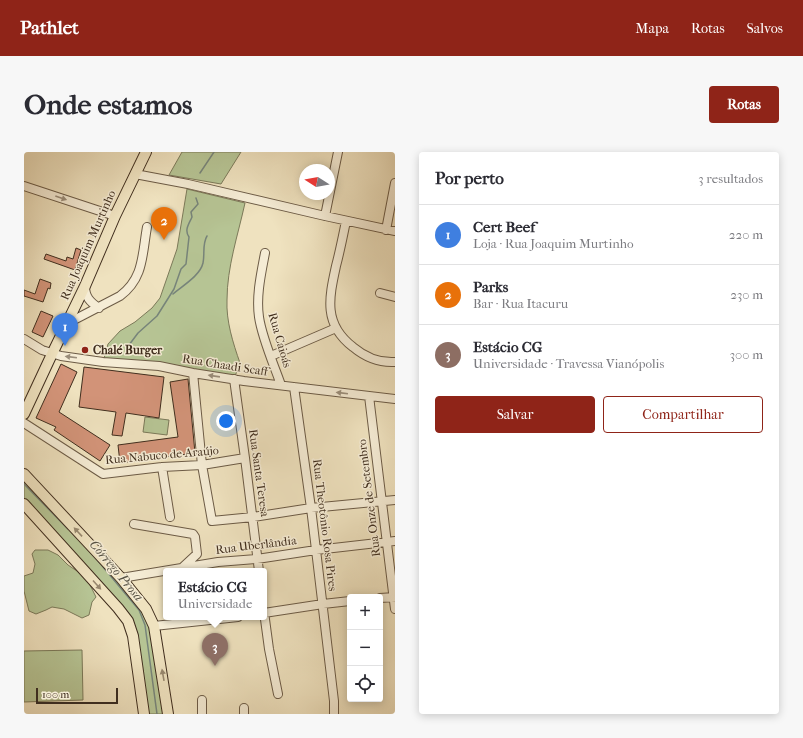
<!DOCTYPE html>
<html lang="pt">
<meta charset="utf-8">
<style>
body{margin:0;font-family:"IM FELL French Canon",serif;background:#f7f7f7;color:#2b2b33}
.controls{position:absolute;right:12px;bottom:12px;display:grid;overflow:hidden;border-radius:4px;box-shadow:0 2px 10px #0003}
.controls button{width:36px;height:36px;display:grid;place-items:center;padding:0;border:0;border-bottom:1px solid #e1e1e2;background:#fff;color:#2b2b33;font:20px sans-serif}
.compass{position:absolute;left:275px;top:12px;width:36px;height:36px;border-radius:50%;background:#fff;box-shadow:0 2px 10px #0003;rotate:281deg}
.scale{position:absolute;left:12px;bottom:10px;width:82px;box-sizing:border-box;padding-left:4px;border:2px solid #402e1e;border-top:0;font-size:11px;line-height:14px;white-space:nowrap;color:#402e1e;-webkit-text-stroke:3px #f5ecd5;paint-order:stroke}
.you{position:absolute;left:202px;top:269px;width:14px;height:14px;margin:-10px;border:3px solid #fff;border-radius:50%;background:#1a73e8;box-shadow:0 0 0 6px #1a73e833}
.badge{display:grid;place-items:center;width:26px;height:26px;border-radius:50%;background:#8f2418;color:#fff;font-size:13px;font-weight:700}
.pin{position:absolute;translate:-50% -33px;filter:drop-shadow(0 1px 2px #0008)}
.pin::after{content:'';position:absolute;top:21px;width:14px;height:12px;background:inherit;clip-path:polygon(0 0,100% 0,50% 100%)}
.popup{position:absolute;left:139px;top:416px;width:104px;height:52px;box-sizing:border-box;display:grid;place-content:center;border-radius:4px;background:#fff;filter:drop-shadow(0 1px 3px #0005);font-size:13px;white-space:nowrap;color:#7c7c81}
.popup b{font-size:15px;color:#2b2b33}
.popup::after{content:'';position:absolute;left:50%;top:100%;margin-left:-8px;border:8px solid transparent;border-top-color:#fff}
.list{margin:0;padding:0;list-style:none}
h2{display:flex;justify-content:space-between;align-items:center;height:52px;margin:0;padding:0 16px;font-size:17px}
h2 small{font-size:13px;font-weight:400;color:#7c7c81}
.list li{display:grid;grid-template-columns:26px 1fr auto;gap:12px;align-items:center;box-sizing:border-box;height:60px;padding:0 16px;border-top:1px solid #e1e1e2}
.list b{display:block;font-size:15px;white-space:nowrap}
.list p{margin:0;font-size:13px;white-space:nowrap;color:#7c7c81}
.list em{font-size:13px;font-style:normal;color:#7c7c81}
.actions{display:flex;gap:8px;padding:12px 16px}
.actions a{flex:1;padding:9px 0;border:1px solid #8f2418;border-radius:4px;text-align:center;font-size:14px;color:#8f2418}
.actions .main{background:#8f2418;color:#fff}
.icon{flex:none;width:22px;height:22px;fill:none;stroke:currentColor;stroke-width:2;stroke-linecap:round;stroke-linejoin:round}
.map{position:relative;flex:none;width:371px;height:562px;overflow:hidden;border-radius:4px}
header{display:flex;align-items:center;gap:24px;box-sizing:border-box;height:56px;padding:0 20px;background:#8f2418;color:#fff}
header strong{font-size:19px}
nav{display:flex;gap:22px;margin-inline-start:auto;font-size:14px}
.intro{display:flex;align-items:center;justify-content:space-between;box-sizing:border-box;height:96px;padding:0 24px}
h1{margin:0;font-size:28px}
.button{padding:10px 18px;border-radius:4px;background:#8f2418;color:#fff;font-size:14px;font-weight:700}
main{display:flex;gap:24px;padding:0 24px}
aside{flex:1;background:#fff;border-radius:4px;box-shadow:0 2px 10px #0003}
.map>svg:first-child{display:block}
.green{fill:#b6c494;stroke:#7b7959}
.lines{fill:none;stroke-linecap:round;stroke-linejoin:round}
.stream{stroke:#77847a;stroke-width:1.5}
.building{fill:#d29378;stroke:#402e1e}
.minor-casing{stroke:#6c5b46;stroke-width:10}
.major-casing{stroke:#402e1e;stroke-width:12}
.minor{stroke:#f5ecd5;stroke-width:8}
.major{stroke:#efe2bf;stroke-width:10}
.oneway{fill:#9a8d7a}
.oneway2{fill:#98886e}
.poi-dot{fill:#8f2418;stroke:#f5ecd5;stroke-width:1.5}
.labels{text-anchor:middle;stroke-width:3;stroke-linejoin:round;paint-order:stroke}
.street-label{font-size:12px;fill:#402e1e;stroke:#f5ecd5}
.poi-label{font-size:12px;font-weight:bold;fill:#402e1e;stroke:#f5ecd5;text-anchor:start}
.water-label{font-size:13px;font-style:italic;fill:#575244;stroke:#f5ecd5}
</style>
<header>
<strong>Pathlet</strong>
<nav><a>Mapa</a><a>Rotas</a><a>Salvos</a></nav>
</header>
<div class="intro"><h1>Onde estamos</h1><a class="button">Rotas</a></div>
<main>
<div class="map">
<svg width="371" height="562" viewBox="0 0 371 562">
<rect width="100%" height="100%" fill="#efe2bf"/>
<filter id="stains"><feTurbulence type="fractalNoise" baseFrequency=".005" numOctaves="4"/><feColorMatrix values="0 0 0 0 .2 0 0 0 0 .09 0 0 0 0 .02 0 0 0 .5 -.17"/></filter>
<radialGradient id="worn" r=".72"><stop offset=".6" stop-color="#630" stop-opacity="0"/><stop offset="1" stop-color="#630" stop-opacity=".3"/></radialGradient>
<!-- green -->
<path class="green" d="M158,0H217L197,32L145,23Z
M163,37L221,51C214,83 203,115 203,148C202,169 209,191 216,211L210,227L79,210L84,192L96,179L111,170L128,156L136,146L153,97Z
M121,265L145,268L143,283L119,280Z
M0,322L122,457L144,562H120L104,469L0,353Z
M11,398H24L34,403L44,413L53,419L65,431L72,445L68,450L65,463L58,466L40,457L28,455L22,458L12,462L5,459L0,439V424L9,421L11,412L8,402Z
M58,498L59,548L0,550V499Z"/>
<g class="lines">
<!-- stream -->
<path class="stream" d="M176,21L190,0
M149,142C158,134 176,124 179,111C181,102 178,92 183,84
M102,197L114,181L133,164L150,137L157,117L162,112L165,85C160,78 165,72 168,65L167,60L174,52L172,46
M0,332L44,377
M69,403L115,458L121,473L133,562"/>
</g>
<!-- building -->
<path class="building" d="M52,96L57,98L51,118L20,107L22,102L42,109L43,105L49,107Z
M16,127L27,131L26,137L24,136L19,150L0,144V138L11,142Z
M17,159L29,164L19,185L8,180Z
M37,212L53,220L35,260L86,293L76,309L30,278L32,275L12,266Z
M60,215L140,225L135,266L102,261L98,284L88,283L92,260L55,255Z
M164,227L171,301L96,311L94,293L154,285L146,230Z"/>
<g class="lines">
<!-- minor casing -->
<g class="minor-casing">
<path id="minor" d="M111,22L164,32L301,64L371,79
M0,34L91,64
M301,64L314,0
M322,69C319,84 316,99 312,114C305,146 299,172 329,195C341,205 355,211 371,210
M362,78L371,31
M241,101C237,122 232,144 235,165C238,186 250,213 257,233
M61,134C61,145 66,150 75,156
M356,141L371,145
M44,171L96,144C120,126 118,103 123,75
M0,187L18,198L37,204L79,210L135,214L169,221L220,229L371,247
M247,204L312,176
M169,221L178,313L188,369L229,365L287,356L371,348
M210,227L221,306L235,419
M270,235L287,356L310,549V562
M345,244L371,457
M0,271L79,322L138,315L178,313L221,306
M138,315L146,365
M110,372L169,382L171,385L173,402L159,415
M97,426L194,410L233,407L292,398L371,389
M356,446L371,445
M240,460L245,497L254,542
M240,461L299,452L326,449
M130,474L214,465
M178,562V548
M220,562V556"/>
</g>
<!-- major casing -->
<g class="major-casing">
<path id="major" d="M0,262L28,202L61,134L91,64L122,0
M0,322L97,426L122,457L130,474L144,562
M0,352L94,456L104,469L109,484L120,562"/>
</g>
<!-- minor -->
<use href="#minor" class="minor"/>
<!-- major -->
<use href="#major" class="major"/>
</g>
<!-- one-way arrows -->
<defs><path id="oneway-solid" d="M-6-.8H1V-3.2L6.5 0L1 3.2V.8H-6Z"/></defs>
<g class="oneway">
<use href="#oneway-solid" transform="translate(37 46) rotate(19)"/>
<use href="#oneway-solid" transform="translate(47 205) rotate(-173)"/>
<use href="#oneway-solid" transform="translate(190 224) rotate(-172)"/>
<use href="#oneway-solid" transform="translate(318 241) rotate(-173)"/>
</g>
<g class="oneway2">
<use href="#oneway-solid" transform="translate(54 380) rotate(-133)"/>
<use href="#oneway-solid" transform="translate(73 433) rotate(48)"/>
<use href="#oneway-solid" transform="translate(139 523) rotate(-100)"/>
</g>
<!-- markers -->
<circle class="poi-dot" cx="61" cy="198" r="4"/>
<g class="labels">
<!-- street labels -->
<g class="street-label">
<text transform="translate(64 93) rotate(-66)" y="4">Rua Joaquim Murtinho</text>
<text transform="translate(256 188) rotate(74)" y="4">Rua Caioás</text>
<text transform="translate(201 213) rotate(9)" y="4">Rua Chaadi Scaff</text>
<text transform="translate(138 303) rotate(-5)" y="4">Rua Nabuco de Araújo</text>
<text transform="translate(235 321) rotate(82)" y="4">Rua Santa Teresa</text>
<text transform="translate(345 346) rotate(-97)" y="4">Rua Onze de Setembro</text>
<text transform="translate(301 373) rotate(83)" y="4">Rua Theotônio Rosa Pires</text>
<text transform="translate(232 393) rotate(-7)" y="4">Rua Uberlândia</text>
</g>
<!-- poi labels -->
<g class="poi-label">
<text x="69" y="202">Chalé Burger</text>
</g>
<!-- water labels -->
<g class="water-label">
<text transform="translate(93 418) rotate(50)" y="5">Córrego Prosa</text>
</g>
</g>
<rect width="100%" height="100%" filter="url(#stains)"/>
<rect width="100%" height="100%" fill="url(#worn)"/>
</svg>
<div class="controls">
<button>+</button>
<button>−</button>
<button><svg class="icon" aria-label="locate" viewBox="0 0 24 24"><circle cx="12" cy="12" r="6"/><path d="M12 2v4M12 18v4M2 12h4M18 12h4"/></svg></button>
</div>
<svg class="compass" viewBox="-18 -18 36 36"><path d="M0-13l5 13h-10z" fill="#e53935"/><path d="M0 13l5-13h-10z" fill="#7c7c81"/></svg>
<div class="scale">100 m</div>
<div class="you"></div>
<div class="pin badge" style="left:41px;top:194px;background:#3f7fe0">1</div>
<div class="pin badge" style="left:140px;top:88px;background:#e8710a">2</div>
<div class="pin badge" style="left:191px;top:514px;background:#8d6e63">3</div>
<div class="popup"><b>Estácio CG</b>Universidade</div>
</div>
<aside>
<h2>Por perto<small>3 resultados</small></h2>
<ul class="list">
<li><span class="badge" style="background:#3f7fe0">1</span><div><b>Cert Beef</b><p>Loja · Rua Joaquim Murtinho</p></div><em>220 m</em></li>
<li><span class="badge" style="background:#e8710a">2</span><div><b>Parks</b><p>Bar · Rua Itacuru</p></div><em>230 m</em></li>
<li><span class="badge" style="background:#8d6e63">3</span><div><b>Estácio CG</b><p>Universidade · Travessa Vianópolis</p></div><em>300 m</em></li>
</ul>
<div class="actions"><a class="main">Salvar</a><a>Compartilhar</a></div>
</aside>
</main>
